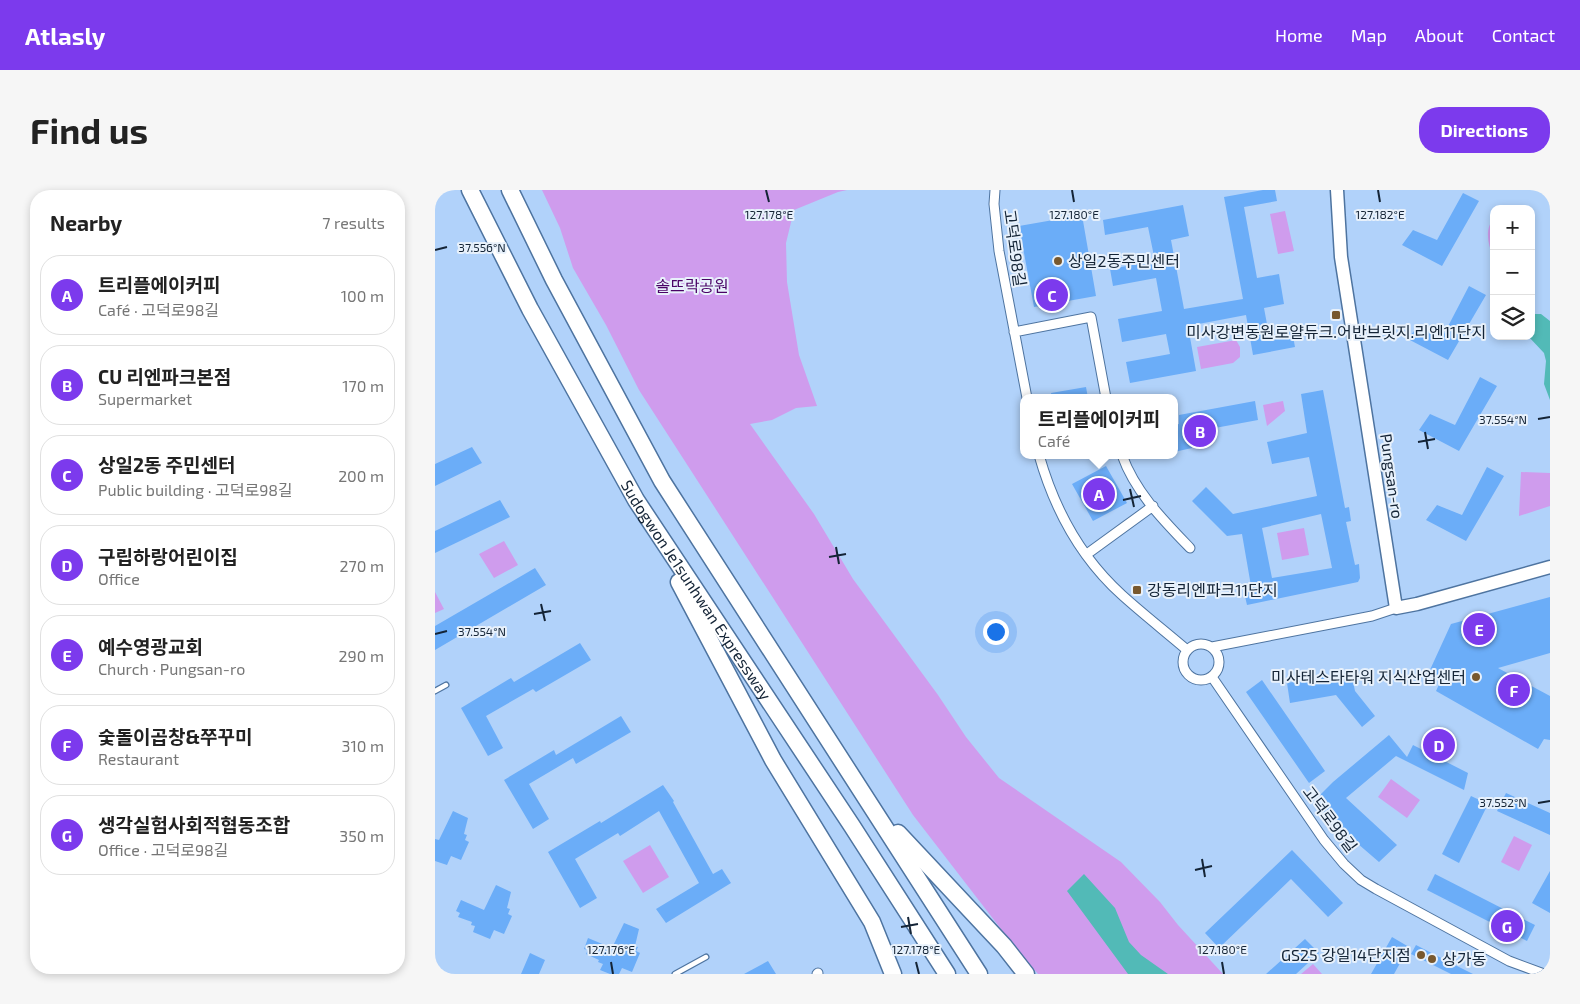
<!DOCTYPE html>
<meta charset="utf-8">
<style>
body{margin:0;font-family:"Exo 2","Noto Sans KR",sans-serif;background:#f6f6f6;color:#222}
.controls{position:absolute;right:15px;top:15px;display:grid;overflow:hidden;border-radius:10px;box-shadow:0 2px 8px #0003}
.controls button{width:45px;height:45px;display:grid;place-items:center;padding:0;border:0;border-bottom:1px solid #e0e0e0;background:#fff;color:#222;font:25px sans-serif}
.you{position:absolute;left:560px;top:441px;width:18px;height:18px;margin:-12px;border:4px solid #fff;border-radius:50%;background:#1a73e8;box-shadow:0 0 0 8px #1a73e833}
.badge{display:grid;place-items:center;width:32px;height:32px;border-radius:50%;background:#7c3aed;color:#fff;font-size:16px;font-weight:700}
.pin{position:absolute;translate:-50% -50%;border:2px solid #fff;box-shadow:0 1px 5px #0006}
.popup{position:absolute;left:585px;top:204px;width:158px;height:65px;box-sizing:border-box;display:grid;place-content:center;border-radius:10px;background:#fff;filter:drop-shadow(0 1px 4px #0005);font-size:16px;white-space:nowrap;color:#767676}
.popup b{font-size:19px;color:#222}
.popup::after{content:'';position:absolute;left:50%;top:100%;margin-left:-10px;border:10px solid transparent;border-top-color:#fff}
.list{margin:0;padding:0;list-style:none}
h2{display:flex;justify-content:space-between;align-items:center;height:65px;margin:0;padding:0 20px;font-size:21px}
h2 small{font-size:16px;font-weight:400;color:#767676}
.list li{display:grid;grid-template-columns:32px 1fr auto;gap:15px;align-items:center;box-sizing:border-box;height:80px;margin:0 10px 10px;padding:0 10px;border:1px solid #e0e0e0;border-radius:20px}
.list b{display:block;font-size:19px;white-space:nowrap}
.list p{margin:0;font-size:16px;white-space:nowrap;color:#767676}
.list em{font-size:16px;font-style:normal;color:#767676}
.icon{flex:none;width:28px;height:28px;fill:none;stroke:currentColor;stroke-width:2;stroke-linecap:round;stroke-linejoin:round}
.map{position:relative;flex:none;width:1115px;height:784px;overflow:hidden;border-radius:20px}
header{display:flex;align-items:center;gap:30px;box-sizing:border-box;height:70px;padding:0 25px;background:#7c3aed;color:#fff}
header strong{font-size:24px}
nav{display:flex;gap:28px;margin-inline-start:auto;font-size:18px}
.intro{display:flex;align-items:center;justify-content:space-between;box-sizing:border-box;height:120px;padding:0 30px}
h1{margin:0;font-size:35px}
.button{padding:12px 22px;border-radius:20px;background:#7c3aed;color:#fff;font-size:18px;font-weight:700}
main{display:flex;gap:30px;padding:0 30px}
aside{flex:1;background:#fff;border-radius:20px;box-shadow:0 2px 8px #0003}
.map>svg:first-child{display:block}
.green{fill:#cf9ced}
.water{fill:#52bab7}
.building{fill:#6badf8;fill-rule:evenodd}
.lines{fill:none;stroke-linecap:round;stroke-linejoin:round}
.lane-casing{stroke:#4e74a0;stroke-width:7}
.street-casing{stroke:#4e74a0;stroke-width:11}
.secondary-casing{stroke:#4e74a0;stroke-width:15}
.highway-casing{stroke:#4e74a0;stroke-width:19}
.lane{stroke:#fff;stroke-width:4.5}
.street{stroke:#fff;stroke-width:9}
.secondary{stroke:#fff;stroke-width:12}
.highway{stroke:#fff;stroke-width:16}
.ticks{fill:none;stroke:#142436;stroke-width:2}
.poi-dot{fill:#78582e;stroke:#e8f1fb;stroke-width:2}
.labels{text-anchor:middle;stroke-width:4;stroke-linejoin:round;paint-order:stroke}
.street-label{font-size:16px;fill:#142436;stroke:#e8f1fb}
.poi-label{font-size:16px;fill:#142436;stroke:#e8f1fb;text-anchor:start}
.park-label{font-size:16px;fill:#4a0366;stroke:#e8f1fb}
.ticks-label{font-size:12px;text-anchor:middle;fill:#142436;stroke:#e8f1fb;stroke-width:4;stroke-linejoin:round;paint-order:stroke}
</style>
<header>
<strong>Atlasly</strong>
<nav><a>Home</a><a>Map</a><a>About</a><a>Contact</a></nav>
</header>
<div class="intro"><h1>Find us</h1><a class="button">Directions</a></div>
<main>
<aside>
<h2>Nearby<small>7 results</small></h2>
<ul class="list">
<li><span class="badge">A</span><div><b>트리플에이커피</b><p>Café · 고덕로98길</p></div><em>100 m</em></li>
<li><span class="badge">B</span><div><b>CU 리엔파크본점</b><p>Supermarket</p></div><em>170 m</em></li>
<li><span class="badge">C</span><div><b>상일2동 주민센터</b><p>Public building · 고덕로98길</p></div><em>200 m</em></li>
<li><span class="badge">D</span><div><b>구립하랑어린이집</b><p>Office</p></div><em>270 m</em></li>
<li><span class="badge">E</span><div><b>예수영광교회</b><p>Church · Pungsan-ro</p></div><em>290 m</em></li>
<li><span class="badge">F</span><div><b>숯돌이곱창&amp;쭈꾸미</b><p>Restaurant</p></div><em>310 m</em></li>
<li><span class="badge">G</span><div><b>생각실험사회적협동조합</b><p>Office · 고덕로98길</p></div><em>350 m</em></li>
</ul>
</aside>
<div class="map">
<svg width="1115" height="784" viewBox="0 0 1115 784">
<rect width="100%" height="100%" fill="#b1d2fa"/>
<!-- green -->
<path class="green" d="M107,0H412L403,2L359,20L351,53L352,92L364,165L382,216L361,218L337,230L315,234L379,324L418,389L503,505L531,547L564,588L686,672L725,712L743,735L788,784H603L576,752L478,625L204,200L171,135L138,78L125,38Z
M850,21L859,61L843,64L835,24Z
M1059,28V68C1053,56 1049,39 1059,28Z
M801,150L805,157V167L798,173L766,179L762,157Z
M848,211L850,221L832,236L828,215Z
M1086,282L1115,283V316L1084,326Z
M869,338L874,365L847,370L842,343Z
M69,351L83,375L59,388L44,364Z
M0,402L9,419L0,423Z
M956,589L985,610L972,628L943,607Z
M1079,646L1097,655L1084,681L1066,672Z
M215,655L234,687L208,703L188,671Z
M878,774L887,784H866Z"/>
<!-- water -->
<path class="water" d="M1098,124H1106L1115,131V210L1109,194L1111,171L1109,163L1093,146H1096V126Z
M649,684L680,718L694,752L706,765L733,784H693L632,701Z"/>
<!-- building -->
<path class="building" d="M828,0H840L842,11L809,17L822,88L844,84L849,114L829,118L834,145L857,141L860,157L818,165L811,125L753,136L761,181L695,193L691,172L735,164L731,144L687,152L683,129L727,121L721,88L678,96L675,79L720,71L713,37L670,45L668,30L748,15L754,46L736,50L749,119L808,109L789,7Z
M1028,3L1044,11L1007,76L967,55L978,40L1002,50Z
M647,25L661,106L599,117L584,36Z
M1034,96L1051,105L1013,170L973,149L984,134L1009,144Z
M1045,187L1062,196L1024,261L984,240L995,224L1020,235Z
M651,197L653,208H617L616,203Z
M888,200L910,318L914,317L916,331L911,332L920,375L924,374L925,388L923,392L812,415L808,398L816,396L807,344L792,346L757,311L771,297L798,324L882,306L874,267L837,274L832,252L872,243L866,204ZM886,324L897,378L837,388L827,338Z
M820,211L823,230L753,243L757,258L739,262V235L744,234V225Z
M37,257L47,273L0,296V274Z
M671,276L692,313L658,331L637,294Z
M1052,277L1069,286L1031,351L991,330L1002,315L1027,325Z
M65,310L75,327L0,363V341Z
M100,378L111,395L0,460V436Z
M1115,407V463L1063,478L1115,506V550L1109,549L1103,559L1001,501L1007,488L994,482L1016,434Z
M145,453L156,470L101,502L98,499L51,526L68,558L53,566L26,518L76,488L79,492Z
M916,482L920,501L940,526L927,537L901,505L855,513L852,493Z
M827,490L890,581L874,593L811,502Z
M186,526L196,542L141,574L138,568L94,594L114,629L98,639L69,590L119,560L121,565Z
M954,545L972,567L978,555L1033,583L1029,600L961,566L911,608L962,655L944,672L901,635L879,611L898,592Z
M228,595L239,611L238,612L278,684L287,679L296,693L231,733L221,719L264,693L224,621L185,646L183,643L140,669L162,708L145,718L113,662L165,631L166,633Z
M1071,603L1115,623V645L1062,621Z
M1036,606L1053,614L1024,673L1007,664Z
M18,621L33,628L29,644L32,645L30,650L34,652L26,670L16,666L12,675L0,671V649L4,650Z
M857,660L908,713L893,727L856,689L784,758L770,743Z
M1115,681V723L1097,713Z
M1000,684L1100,735L1092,751L992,700Z
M61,695L76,702L72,718L75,719L73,724L77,726L69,744L59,740L55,749L38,742L40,736L36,735L37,732L23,727L25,723L21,721L26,710L49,720Z
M189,733L204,739L200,756L203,757L201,761L205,763L197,782L187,778L184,784H175L165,780L168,774L163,772L164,770L151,764L153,760L149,759L153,748L177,758Z
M957,747L974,757L959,784H936Z
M870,749L884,763L861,784H831Z
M981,755L1018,774L1038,784H1016L976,764Z
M95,763L110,770L104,784H86Z
M333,771L341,784H309Z"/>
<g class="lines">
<!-- lane casing -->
<g class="lane-casing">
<path id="lane" d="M0,501L11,495
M240,784L271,767"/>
</g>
<!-- street casing -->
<g class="street-casing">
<path id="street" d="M560,0L559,14L564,61L592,208
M579,142L656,127L671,208
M604,265C619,318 646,368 687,405C708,424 731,442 752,460
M687,265C700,302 729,331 755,358
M652,364L718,316
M748 472a18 18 0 1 1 36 0a18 18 0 1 1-36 0Z
M777,457L937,426L961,418
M777,487L889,650L909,674L926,690L941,699L1074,771L1109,784
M382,784L383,783"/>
</g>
<!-- secondary casing -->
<g class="secondary-casing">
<path id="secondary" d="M902,0L906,67L961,418L982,414L1115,377"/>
</g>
<!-- highway casing -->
<g class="highway-casing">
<g id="highway">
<path id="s1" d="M35,0L95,119L201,310L417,636L512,784"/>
<path d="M75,0L119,90L227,291L544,784"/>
<path d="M244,392L338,570L437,732L458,784"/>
<path d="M463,643L569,756L591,784"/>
</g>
</g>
<!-- lane -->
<use href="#lane" class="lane"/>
<!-- street -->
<use href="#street" class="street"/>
<!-- secondary -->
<use href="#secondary" class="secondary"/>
<!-- highway -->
<use href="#highway" class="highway"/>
</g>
<!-- ticks -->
<path class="ticks" d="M331,0L334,12M637,0L639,12M943,0L945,12M0,60L12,57M1103,229L1115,227M990,242L993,259M983,252L1000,249M695,299L699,317M688,310L706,306M401,357L404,374M394,367L411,364M106,414L110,431M99,424L116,421M0,444L12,441M1103,613L1115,611M767,669L770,687M760,680L777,676M473,727L476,744M466,737L483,734M176,772L178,784M481,772L484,784M787,772L789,784"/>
<!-- markers -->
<g class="poi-dot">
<circle cx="623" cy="71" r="5"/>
<rect x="896" y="120" width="10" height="10" rx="2.5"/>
<rect x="697" y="395" width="10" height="10" rx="2.5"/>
<circle cx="1041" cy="487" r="5"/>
<circle cx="986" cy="765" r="5"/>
<circle cx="997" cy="769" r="5"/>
</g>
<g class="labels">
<!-- street labels -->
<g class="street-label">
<text transform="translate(580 58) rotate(82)" y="6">고덕로98길</text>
<text transform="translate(957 286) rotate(82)" y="6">Pungsan-ro</text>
<text dy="6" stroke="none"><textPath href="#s1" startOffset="460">Sudogwon Je1sunhwan Expressway</textPath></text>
<text transform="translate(895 629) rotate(53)" y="6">고덕로98길</text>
</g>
<!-- poi labels -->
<g class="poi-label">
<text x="633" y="77">상일2동주민센터</text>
<text x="901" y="148" text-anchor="middle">미사강변동원로얄듀크.어반브릿지.리엔11단지</text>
<text x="712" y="406">강동리엔파크11단지</text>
<text x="1031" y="493" text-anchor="end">미사테스타타워 지식산업센터</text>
<text x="976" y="771" text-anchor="end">GS25 강일14단지점</text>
<text x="1007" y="775">상가동</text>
</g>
<!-- park labels -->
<g class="park-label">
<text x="257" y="102">솔뜨락공원</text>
</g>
</g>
<g class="ticks-label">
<text x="334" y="29">127.178°E</text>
<text x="639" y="29">127.180°E</text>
<text x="945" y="29">127.182°E</text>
<text x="47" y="62">37.556°N</text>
<text x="1068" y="234">37.554°N</text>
<text x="47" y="446">37.554°N</text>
<text x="1068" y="617">37.552°N</text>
<text x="176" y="764">127.176°E</text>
<text x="481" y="764">127.178°E</text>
<text x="787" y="764">127.180°E</text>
</g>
</svg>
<div class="controls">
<button>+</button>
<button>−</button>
<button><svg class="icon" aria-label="layers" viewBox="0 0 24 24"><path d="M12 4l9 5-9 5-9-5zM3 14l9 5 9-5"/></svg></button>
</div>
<div class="you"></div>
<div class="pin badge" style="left:664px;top:304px">A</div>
<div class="popup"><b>트리플에이커피</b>Café</div>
<div class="pin badge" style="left:765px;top:241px">B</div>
<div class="pin badge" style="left:617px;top:105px">C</div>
<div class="pin badge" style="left:1004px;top:555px">D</div>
<div class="pin badge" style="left:1044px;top:439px">E</div>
<div class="pin badge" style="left:1079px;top:500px">F</div>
<div class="pin badge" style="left:1072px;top:736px">G</div>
</div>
</main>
